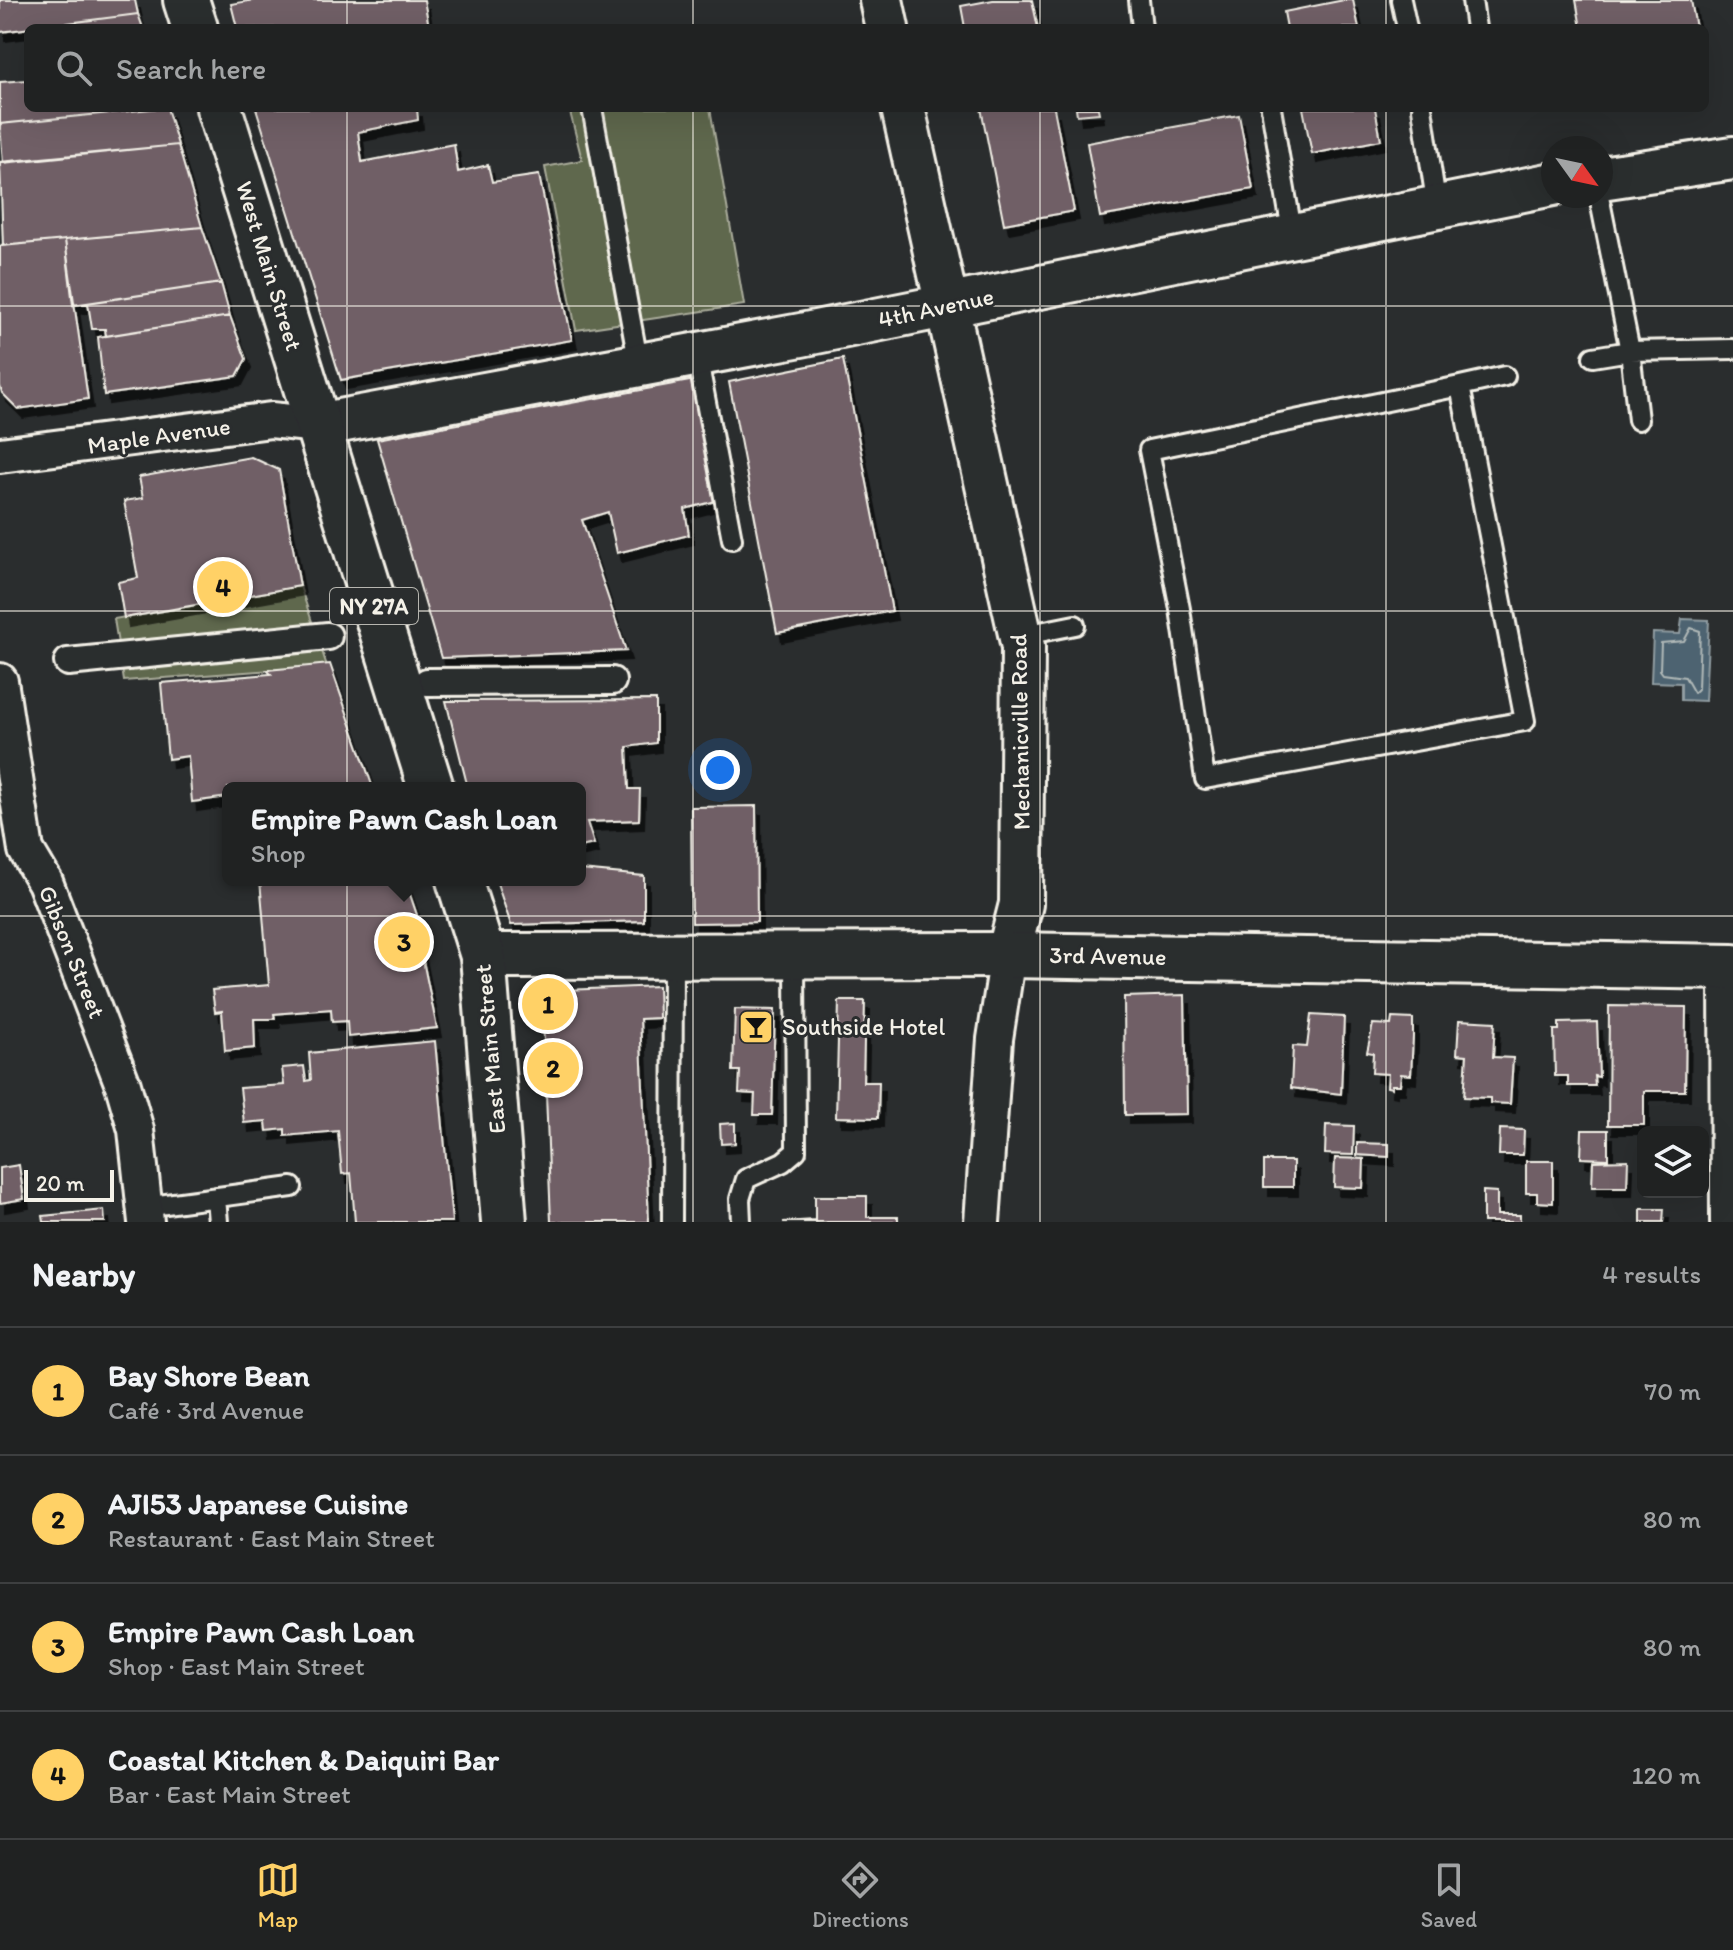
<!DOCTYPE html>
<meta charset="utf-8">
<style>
body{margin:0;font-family:Itim,sans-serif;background:#2d2f2f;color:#f1f3f6}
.controls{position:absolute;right:24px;bottom:24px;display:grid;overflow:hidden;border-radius:12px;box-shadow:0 8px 32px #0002}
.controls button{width:72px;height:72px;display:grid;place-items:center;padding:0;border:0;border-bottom:2px solid #3d3f40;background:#202222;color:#f1f3f6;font:40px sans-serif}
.compass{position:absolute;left:1541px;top:136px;width:72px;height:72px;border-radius:50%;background:#202222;box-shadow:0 8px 32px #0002;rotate:123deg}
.scale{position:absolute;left:24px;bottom:20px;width:90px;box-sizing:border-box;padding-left:8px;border:4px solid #f4f1e8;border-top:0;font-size:22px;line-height:28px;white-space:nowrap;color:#f4f1e8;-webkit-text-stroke:6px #2a2d2e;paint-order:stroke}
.you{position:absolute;left:720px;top:770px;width:28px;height:28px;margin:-20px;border:6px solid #fff;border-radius:50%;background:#1a73e8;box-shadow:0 0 0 12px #1a73e833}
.badge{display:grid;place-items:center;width:52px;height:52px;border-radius:50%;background:#ffd166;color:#111;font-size:26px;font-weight:700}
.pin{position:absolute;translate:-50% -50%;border:4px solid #fff;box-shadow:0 2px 8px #0006}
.popup{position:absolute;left:222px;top:782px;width:364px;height:104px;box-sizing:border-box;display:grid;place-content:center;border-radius:12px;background:#202222;filter:drop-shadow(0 2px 6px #0005);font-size:26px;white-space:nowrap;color:#a2a4a5}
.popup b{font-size:30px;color:#f1f3f6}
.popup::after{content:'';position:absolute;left:50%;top:100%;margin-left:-16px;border:16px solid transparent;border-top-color:#202222}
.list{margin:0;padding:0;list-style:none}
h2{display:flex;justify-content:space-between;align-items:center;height:104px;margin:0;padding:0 32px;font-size:34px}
h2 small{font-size:26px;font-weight:400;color:#a2a4a5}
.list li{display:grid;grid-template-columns:52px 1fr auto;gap:24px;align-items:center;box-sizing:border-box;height:128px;padding:0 32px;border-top:2px solid #3d3f40}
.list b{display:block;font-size:30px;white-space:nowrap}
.list p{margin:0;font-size:26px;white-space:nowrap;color:#a2a4a5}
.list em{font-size:26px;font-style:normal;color:#a2a4a5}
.icon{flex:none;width:44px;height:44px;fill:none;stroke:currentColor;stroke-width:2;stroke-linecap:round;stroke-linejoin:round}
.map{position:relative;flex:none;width:1733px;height:1222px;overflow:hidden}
.search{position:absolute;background:#202222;box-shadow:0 8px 32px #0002;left:24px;right:24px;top:24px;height:88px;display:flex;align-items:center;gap:20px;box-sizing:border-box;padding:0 28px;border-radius:12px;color:#a2a4a5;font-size:30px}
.sheet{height:616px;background:#202222}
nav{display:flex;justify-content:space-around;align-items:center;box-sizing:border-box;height:112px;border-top:2px solid #3d3f40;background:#202222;font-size:22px;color:#a2a4a5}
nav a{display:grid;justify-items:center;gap:4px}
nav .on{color:#ffd166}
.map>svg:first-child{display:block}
.green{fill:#5f674e;stroke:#aaac9b;stroke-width:2}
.water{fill:#4d6471;stroke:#909ca1;stroke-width:2}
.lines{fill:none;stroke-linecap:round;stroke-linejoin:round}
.shore{stroke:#b1b9b8;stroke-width:2}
.building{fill:#6f5e66;stroke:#f4f1e8;stroke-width:2;filter:url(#shadow)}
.service-casing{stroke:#f4f1e8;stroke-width:24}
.pedestrian-casing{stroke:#f4f1e8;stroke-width:32}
.minor-casing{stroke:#f4f1e8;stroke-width:40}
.tertiary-casing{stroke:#f4f1e8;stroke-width:48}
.secondary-casing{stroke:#f4f1e8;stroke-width:50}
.primary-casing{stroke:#f4f1e8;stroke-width:50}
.service{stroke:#2a2d2e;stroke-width:18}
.pedestrian{stroke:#2a2d2e;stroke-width:26}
.minor{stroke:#2a2d2e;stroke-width:34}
.tertiary{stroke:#2a2d2e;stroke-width:42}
.secondary{stroke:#2a2d2e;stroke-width:44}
.primary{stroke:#2a2d2e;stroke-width:44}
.grid{fill:none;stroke:#f4f1e8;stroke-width:2;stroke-opacity:0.55}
.labels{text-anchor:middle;stroke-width:6;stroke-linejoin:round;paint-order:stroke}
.shield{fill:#2a2d2e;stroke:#b7b6b0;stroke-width:2}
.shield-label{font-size:22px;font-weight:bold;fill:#f4f1e8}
.street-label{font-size:24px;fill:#f4f1e8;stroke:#2a2d2e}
.poi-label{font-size:24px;fill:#f4f1e8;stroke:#2a2d2e;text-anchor:start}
</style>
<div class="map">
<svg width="1733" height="1222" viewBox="0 0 1733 1222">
<defs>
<filter id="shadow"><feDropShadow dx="5" dy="9" stdDeviation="0" flood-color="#0009"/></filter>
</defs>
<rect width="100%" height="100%" fill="#2a2d2e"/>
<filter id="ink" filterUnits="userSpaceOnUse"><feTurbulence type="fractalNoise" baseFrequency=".0125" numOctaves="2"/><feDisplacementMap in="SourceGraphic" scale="16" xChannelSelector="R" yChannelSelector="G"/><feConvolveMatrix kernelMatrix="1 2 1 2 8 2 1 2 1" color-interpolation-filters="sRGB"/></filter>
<g filter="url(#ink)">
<!-- green -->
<path class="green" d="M569,108H710L744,305L576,330L545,167L582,160Z
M300,586L327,666L124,681L114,619Z"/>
<!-- water -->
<path class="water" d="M1682,619L1709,620L1705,701L1681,700V683L1651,682L1653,633L1680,634Z"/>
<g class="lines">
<!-- shore -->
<path class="shore" d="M1691,628L1700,631L1698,689L1694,693L1685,677L1663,674L1660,670L1661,643L1684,641Z"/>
</g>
<!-- building -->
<path class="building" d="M0,0H135L138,14L0,32Z
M254,0H424L429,27L237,28L231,4Z
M993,0H1032L1038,28H965L961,6Z
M1344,0H1353L1359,28H1287L1284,12Z
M1576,0H1691L1696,28H1581Z
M138,14L143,28H52V25Z
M28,80V108H161L0,124V82Z
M161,108H167L178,145L3,163L0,124Z
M256,108H417L418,120L358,132L362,162L454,144L458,172L488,165L492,182L539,175L572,340L341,380Z
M981,108H1054L1074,211L1004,224Z
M1076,108H1098L1099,113L1077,115Z
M1303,108H1375L1381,140L1312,154Z
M1239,115L1253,189L1100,217L1087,143Z
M178,145L202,227L3,246L0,162Z
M202,227L221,283L73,305L65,240Z
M65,240L88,399L18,409L2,393L0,386V246Z
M221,283L230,316L106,336L105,329H92L88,303Z
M230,316L246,359L237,376L104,395L98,337Z
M843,359L892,611L777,633L729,382Z
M695,380L716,501L685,509L689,535L617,553L608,512L582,520L626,651L441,658L377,439Z
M251,457L279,470L300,586L124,618L118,582L138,578L124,501L143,498L139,477Z
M330,664L373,788H228V797L192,802L188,756L168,759L161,683L271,674L267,670Z
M656,700V743L627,747L629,789H640L639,820L587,822L594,844L580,847V788H468L446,701Z
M756,806L757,922L692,923L691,807Z
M580,859L581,870L644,876V921L511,925L496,880H580Z
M260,880H405L417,915L414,917L437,1028L348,1037L347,1021L332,1022L331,1009L274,1014L275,1019H254L255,1048L225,1051L222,1011L215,1012L212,990L269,985Z
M658,986L659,1018L640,1019L649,1222H551L542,991Z
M1185,995L1187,1114L1125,1115L1124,997Z
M839,1001H865L863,1082H879L878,1118L836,1117Z
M1609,1006L1686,1007L1685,1091H1644V1125H1608Z
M735,1009L775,1010L772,1115H754L755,1094L739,1093L740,1071H733Z
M1311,1015L1344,1017L1341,1094L1291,1088L1293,1046L1307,1047Z
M1392,1018L1413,1019V1037L1411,1075L1401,1074L1400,1085H1392V1088L1387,1087L1388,1074L1372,1073L1373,1053L1367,1052L1373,1024L1391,1025Z
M1459,1020L1495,1022L1493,1057L1513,1058L1510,1104L1490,1103V1098L1464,1097L1467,1055L1457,1054Z
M1597,1022L1599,1077L1594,1076L1595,1086H1568V1076H1555L1554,1030H1559V1023Z
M435,1041L452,1222H355L351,1173L342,1174L338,1131L285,1136V1129L267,1131L266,1121L244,1123L240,1088L284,1085L282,1068L304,1066L306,1081L311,1080L309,1053Z
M735,1123V1143L721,1144L720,1124Z
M1326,1125L1354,1126L1353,1155L1325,1154Z
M1500,1129L1524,1130L1523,1155H1499Z
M1582,1130H1608V1159L1581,1158Z
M1357,1143L1389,1144V1157L1357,1155Z
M1335,1158L1364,1159L1363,1188L1334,1187Z
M1628,1160L1627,1187H1592L1593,1161Z
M1264,1161H1293V1187H1264Z
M1526,1161H1553V1203L1537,1202V1193H1526Z
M19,1165L24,1199L0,1203V1168Z
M1483,1191L1497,1192V1215H1520V1222H1483Z
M815,1196H867V1217H898V1222H783L815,1220Z
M1641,1209H1664L1663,1222H1641Z
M104,1210L105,1222H44L43,1216Z"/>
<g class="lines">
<!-- service casing -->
<g class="service-casing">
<path id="service" d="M1139,0L1142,28
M1401,0L1407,28
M1472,0L1476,28
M592,108L639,366
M1271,108L1293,237
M1422,108L1437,208
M1599,196L1630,351L1638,420
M697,355L732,539
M1593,357L1630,351L1733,349
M1460,386L1525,721L1205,779L1180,609L1149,450Z
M1460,386L1505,376
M1020,636L1075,625
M216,1197L218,1222
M144,1207L292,1187
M672,1222L673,955
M741,1222L740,1199L746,1179L783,1162L796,1151L795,954"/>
</g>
<!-- pedestrian casing -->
<g class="pedestrian-casing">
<path id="pedestrian" d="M68,662L328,636
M427,682L612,681"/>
</g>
<!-- minor casing -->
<g class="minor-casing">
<path id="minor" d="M0,455L271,420L318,425
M0,681L26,850L45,882L123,1085L136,1130L146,1222
M1727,966L1728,1222
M982,1222L995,1039L1008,955"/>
</g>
<!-- tertiary casing -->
<g class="tertiary-casing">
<path id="tertiary" d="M881,0L887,28
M903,108L1023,647L1021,904L1008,955
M1601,178L1733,158
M318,425L801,335L1553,184"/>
</g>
<!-- secondary casing -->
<g class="secondary-casing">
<path id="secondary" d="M483,956L1008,955L1733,967"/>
</g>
<!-- primary casing -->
<g class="primary-casing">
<path id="primary" d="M186,0L195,28
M219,108L431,788
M459,880L483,956L504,1222"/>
</g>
<!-- service -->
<use href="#service" class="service"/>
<!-- pedestrian -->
<use href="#pedestrian" class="pedestrian"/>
<!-- minor -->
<use href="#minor" class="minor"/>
<!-- tertiary -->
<use href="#tertiary" class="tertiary"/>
<!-- secondary -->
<use href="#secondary" class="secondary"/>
<!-- primary -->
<use href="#primary" class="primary"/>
</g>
</g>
<!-- grid -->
<path class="grid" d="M347,0V28M693,0V28M1040,0V28M1386,0V28M347,108V1222M693,108V1222M1040,108V1222M1386,108V1222M0,306H1733M0,611H1733M0,916H1733"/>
<!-- icons -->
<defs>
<g id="bar-square" transform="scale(1.8)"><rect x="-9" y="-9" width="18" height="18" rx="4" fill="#ffd166" stroke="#2a2d2e"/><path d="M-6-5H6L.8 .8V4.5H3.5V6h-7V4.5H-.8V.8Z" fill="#111"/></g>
</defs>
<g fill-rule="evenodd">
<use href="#bar-square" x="756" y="1027"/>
</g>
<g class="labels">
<!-- shield labels -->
<rect class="shield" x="330" y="588" width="88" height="36" rx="6"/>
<g class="shield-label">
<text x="374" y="614">NY 27A</text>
</g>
<!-- street labels -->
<g class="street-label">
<text transform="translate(269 266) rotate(73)" y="8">West Main Street</text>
<text transform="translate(936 308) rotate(-12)" y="8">4th Avenue</text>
<text transform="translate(159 436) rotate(-8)" y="8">Maple Avenue</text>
<text transform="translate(1020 732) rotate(-91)" y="8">Mechanicville Road</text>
<text transform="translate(72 952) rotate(68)" y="8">Gibson Street</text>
<text transform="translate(1108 956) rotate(1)" y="8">3rd Avenue</text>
<text transform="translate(490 1049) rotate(-95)" y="8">East Main Street</text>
</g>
<!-- poi labels -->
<g class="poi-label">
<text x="782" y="1035">Southside Hotel</text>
</g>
</g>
</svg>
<div class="controls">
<button><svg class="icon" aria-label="layers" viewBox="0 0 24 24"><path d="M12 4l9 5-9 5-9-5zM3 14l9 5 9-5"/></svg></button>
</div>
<svg class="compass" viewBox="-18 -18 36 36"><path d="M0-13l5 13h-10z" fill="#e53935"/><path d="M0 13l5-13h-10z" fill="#a2a4a5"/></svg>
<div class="scale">20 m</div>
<div class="you"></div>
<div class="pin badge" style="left:548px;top:1004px">1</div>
<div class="pin badge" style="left:553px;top:1068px">2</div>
<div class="pin badge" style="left:404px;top:942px">3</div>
<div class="popup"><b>Empire Pawn Cash Loan</b>Shop</div>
<div class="pin badge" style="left:223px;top:587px">4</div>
<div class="search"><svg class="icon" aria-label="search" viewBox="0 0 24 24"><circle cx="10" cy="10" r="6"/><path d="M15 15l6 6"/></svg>Search here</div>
</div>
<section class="sheet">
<h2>Nearby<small>4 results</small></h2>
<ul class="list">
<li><span class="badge">1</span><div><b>Bay Shore Bean</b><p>Café · 3rd Avenue</p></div><em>70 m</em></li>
<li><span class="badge">2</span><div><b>AJI53 Japanese Cuisine</b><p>Restaurant · East Main Street</p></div><em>80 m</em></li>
<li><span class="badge">3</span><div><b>Empire Pawn Cash Loan</b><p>Shop · East Main Street</p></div><em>80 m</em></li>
<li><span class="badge">4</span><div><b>Coastal Kitchen &amp; Daiquiri Bar</b><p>Bar · East Main Street</p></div><em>120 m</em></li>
</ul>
</section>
<nav>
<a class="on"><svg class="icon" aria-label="map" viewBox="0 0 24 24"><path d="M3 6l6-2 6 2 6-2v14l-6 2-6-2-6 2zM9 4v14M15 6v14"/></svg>Map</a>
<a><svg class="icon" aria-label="directions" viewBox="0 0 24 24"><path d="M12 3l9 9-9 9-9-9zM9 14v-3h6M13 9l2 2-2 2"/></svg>Directions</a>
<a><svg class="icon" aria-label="saved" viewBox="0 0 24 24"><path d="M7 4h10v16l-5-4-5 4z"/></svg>Saved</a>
</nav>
